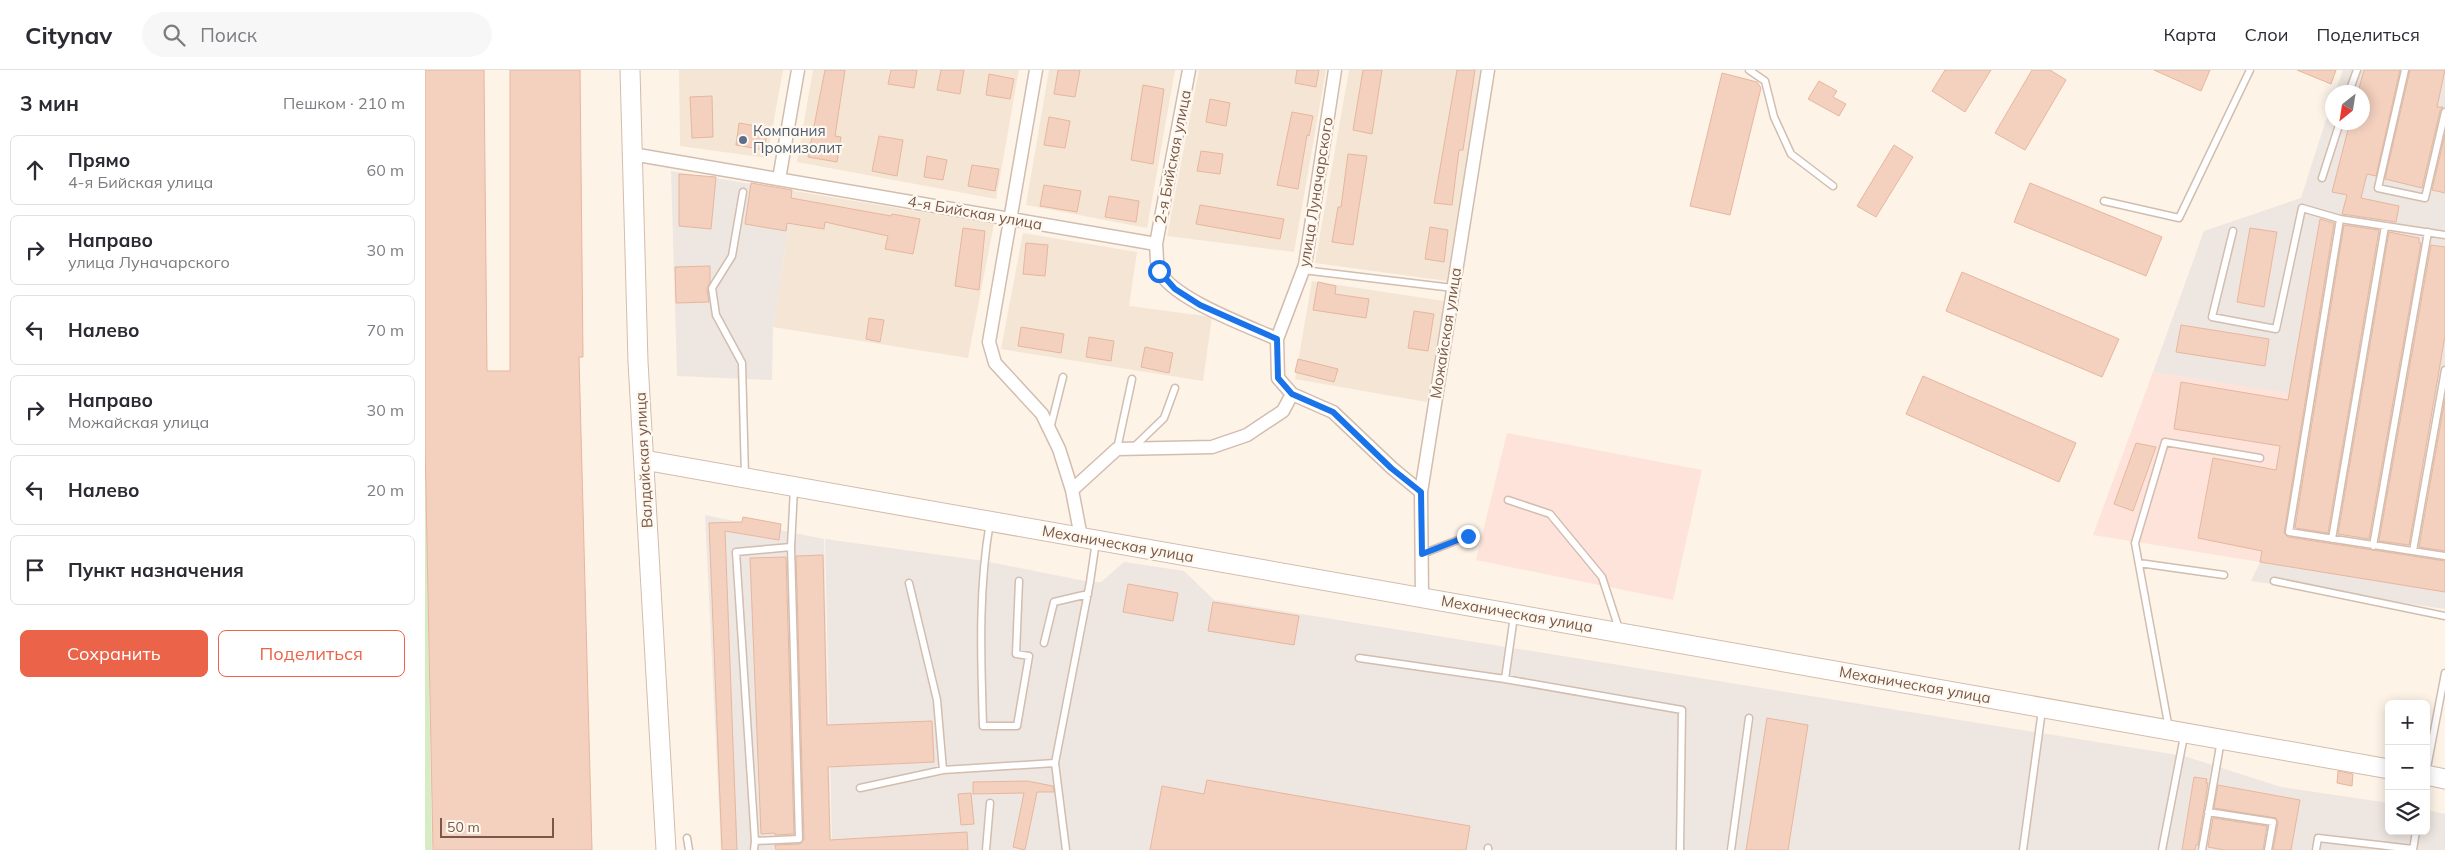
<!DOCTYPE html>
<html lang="ru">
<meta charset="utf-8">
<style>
body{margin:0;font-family:Mulish,sans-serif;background:#f7f7f7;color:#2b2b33}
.controls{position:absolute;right:15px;bottom:15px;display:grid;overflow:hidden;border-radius:8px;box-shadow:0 2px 12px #0003}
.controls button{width:45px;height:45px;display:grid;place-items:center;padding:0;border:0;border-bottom:1px solid #e1e1e2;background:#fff;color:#2b2b33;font:25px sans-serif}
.compass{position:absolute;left:1900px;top:15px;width:45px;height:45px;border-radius:50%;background:#fff;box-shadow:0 2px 12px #0003;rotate:210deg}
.scale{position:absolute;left:15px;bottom:12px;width:114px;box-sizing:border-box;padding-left:5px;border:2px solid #78584a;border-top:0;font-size:14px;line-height:18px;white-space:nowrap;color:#78584a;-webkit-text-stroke:4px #fff8ee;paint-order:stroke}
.stop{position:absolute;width:15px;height:15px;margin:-11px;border:4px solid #1a73e8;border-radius:50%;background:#fff}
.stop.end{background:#1a73e8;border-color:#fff;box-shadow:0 1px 5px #0008}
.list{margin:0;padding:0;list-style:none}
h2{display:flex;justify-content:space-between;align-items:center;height:65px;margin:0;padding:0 20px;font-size:21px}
h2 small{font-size:16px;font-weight:400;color:#7c7c81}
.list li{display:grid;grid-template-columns:32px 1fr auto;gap:15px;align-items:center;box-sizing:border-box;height:70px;margin:0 10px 10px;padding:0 10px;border:1px solid #e1e1e2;border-radius:8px}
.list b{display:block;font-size:19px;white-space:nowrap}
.list p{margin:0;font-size:16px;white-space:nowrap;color:#7c7c81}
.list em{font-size:16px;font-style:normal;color:#7c7c81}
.actions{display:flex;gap:10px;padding:15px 20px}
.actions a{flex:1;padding:11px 0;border:1px solid #eb6449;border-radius:8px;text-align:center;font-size:18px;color:#eb6449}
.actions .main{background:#eb6449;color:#fff}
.icon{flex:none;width:28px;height:28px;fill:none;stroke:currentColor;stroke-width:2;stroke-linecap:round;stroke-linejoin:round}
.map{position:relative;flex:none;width:2020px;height:780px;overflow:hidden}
header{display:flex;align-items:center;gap:30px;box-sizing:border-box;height:70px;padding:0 25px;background:#fff;border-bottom:1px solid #e1e1e2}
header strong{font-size:24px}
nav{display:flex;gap:28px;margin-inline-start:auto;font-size:18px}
.search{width:350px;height:45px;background:#f7f7f7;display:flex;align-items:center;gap:12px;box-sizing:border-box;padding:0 18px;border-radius:28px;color:#7c7c81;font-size:19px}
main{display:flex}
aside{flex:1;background:#fff}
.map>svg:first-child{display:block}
.residential{fill:#f5e5d5}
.commercial{fill:#fee3db}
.industrial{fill:#eee6e1}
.green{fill:#d7ecc5}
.building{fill:#f4d0be;stroke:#e7b69d}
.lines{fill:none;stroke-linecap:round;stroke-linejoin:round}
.lane-casing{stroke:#d2bdaf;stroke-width:9}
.street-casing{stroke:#d2bdaf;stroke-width:15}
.secondary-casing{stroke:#d5bcac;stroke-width:21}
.lane{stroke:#fff;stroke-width:6}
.street{stroke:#fff;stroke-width:12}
.secondary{stroke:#fff;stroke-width:19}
.route{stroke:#1a73e8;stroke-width:6}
.service-dot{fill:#5c6f8a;stroke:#fff8ee;stroke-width:2}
.labels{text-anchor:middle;stroke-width:4.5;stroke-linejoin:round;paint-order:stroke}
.service-label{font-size:15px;fill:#4e5e75;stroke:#fff8ee;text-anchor:start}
.street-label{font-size:15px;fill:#78584a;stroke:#fff8ee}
</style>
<header>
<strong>Citynav</strong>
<div class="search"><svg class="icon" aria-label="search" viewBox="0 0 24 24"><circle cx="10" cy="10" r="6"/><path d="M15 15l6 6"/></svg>Поиск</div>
<nav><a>Карта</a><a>Слои</a><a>Поделиться</a></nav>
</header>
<main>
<aside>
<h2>3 мин<small>Пешком · 210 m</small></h2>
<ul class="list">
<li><svg class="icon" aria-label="ahead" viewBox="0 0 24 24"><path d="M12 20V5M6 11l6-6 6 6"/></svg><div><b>Прямо</b><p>4-я Бийская улица</p></div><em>60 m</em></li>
<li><svg class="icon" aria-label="right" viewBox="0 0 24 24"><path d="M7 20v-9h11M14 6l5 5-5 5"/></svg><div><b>Направо</b><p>улица Луначарского</p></div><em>30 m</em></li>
<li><svg class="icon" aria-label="left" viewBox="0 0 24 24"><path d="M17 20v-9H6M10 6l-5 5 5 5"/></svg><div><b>Налево</b></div><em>70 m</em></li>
<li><svg class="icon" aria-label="right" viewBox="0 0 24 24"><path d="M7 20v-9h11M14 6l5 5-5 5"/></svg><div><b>Направо</b><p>Можайская улица</p></div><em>30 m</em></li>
<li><svg class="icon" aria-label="left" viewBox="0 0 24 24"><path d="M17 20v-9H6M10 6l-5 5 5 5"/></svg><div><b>Налево</b></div><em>20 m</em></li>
<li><svg class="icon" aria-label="arrive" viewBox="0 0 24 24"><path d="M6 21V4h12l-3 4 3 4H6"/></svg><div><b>Пункт назначения</b></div></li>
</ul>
<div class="actions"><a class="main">Сохранить</a><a>Поделиться</a></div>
</aside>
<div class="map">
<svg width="2020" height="780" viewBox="0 0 2020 780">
<rect width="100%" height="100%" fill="#fdf3e7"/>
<!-- residential -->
<path class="residential" d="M254,0H358L342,88L255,76Z
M388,0H594L571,129L372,92Z
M624,0H750L722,158L601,135Z
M774,0H901L869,182L742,166Z
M924,0H1056L1022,211L890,193Z
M369,121L569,154L543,288L348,257Z
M598,163L712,182L704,236L787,247L778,311L576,279Z
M887,211L1019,231L1002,332L870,309Z"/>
<!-- commercial -->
<path class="commercial" d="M1728,302L1864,322L1835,492L1668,465Z
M1082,363L1277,400L1248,530L1051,490Z"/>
<!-- industrial -->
<path class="industrial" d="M1918,0H2020V539L1826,511L1835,492L1864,323L1728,302L1779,161L1876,128L1907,31L1908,52H1938V22H1910Z
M246,101L369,121L348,257L347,310L252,306Z
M280,445L399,469L406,775L350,779L407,776L400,469L559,491L665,512H676L699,492L759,501L789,530L1759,686L1856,717L1964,733V761H2001V740L2020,744V780H296Z"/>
<!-- green -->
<path class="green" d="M0,364L7,780H0Z"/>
<!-- building -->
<path class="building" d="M0,0H59L62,301H85V0H155L158,287H154L167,780H8L0,371Z
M400,0H420L410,66L416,67L412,92L383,87Z
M466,0H492L489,18L463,14Z
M516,0H539L535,24L512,20Z
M633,0H655L650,27L629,24Z
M872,0H894L891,17L870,13Z
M938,0H957L947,64L928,60Z
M1032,0H1050L1038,80H1034L1027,135L1009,133Z
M1520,0H1566L1540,42L1507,21Z
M1607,0H1625L1641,10L1600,80L1570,63Z
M1729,0H1785L1776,21Z
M1872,0H1911L1906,14Z
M1939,0H1975L1951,106L1942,104L1936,128L1974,136L1971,152L1917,144L1922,125L1907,122L1925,52H1938V22H1933Z
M1985,0H2020L2012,37H2018L2015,41L1997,118L1960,109Z
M1297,3L1332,12L1336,18L1305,145L1265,136Z
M564,4L589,9L585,29L561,25Z
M1394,11L1412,21L1408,27L1421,34L1414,46L1383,29Z
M718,15L739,19L728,94L706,90Z
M287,26L288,67L267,68L265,27Z
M785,29L805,33L801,56L781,52Z
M867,42L888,46L884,66L882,65L873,119L852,115Z
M624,47L645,51L640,78L619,75Z
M314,53L343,58L339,80L311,75Z
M2020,64V123L2007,120Z
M454,66L478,70L472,106L447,101Z
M1469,75L1488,87L1451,147L1432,136Z
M776,81L798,84L795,104L772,101Z
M923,84L942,86L928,175L907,172L913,137H916Z
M502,86L522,90L518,110L499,107Z
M547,95L574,99L570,121L543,116Z
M254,104L291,107L286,159L254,156Z
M326,113L367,120L366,128L466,146L467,144L495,149L488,184L460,179L463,166L400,152L399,159L362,153L361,161L320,154Z
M1605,113L1737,167L1721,206L1589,152Z
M619,115L656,121L652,142L615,136Z
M684,126L714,131L711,152L680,147Z
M775,135L859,149L855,169L771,154Z
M1895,149L1909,153L1859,463L1863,467L2020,491V522L1835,492L1837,481L1773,468L1788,388L1851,400L1855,376L1749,359L1756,312L1863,330Z
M1919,155L1954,160L1903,463L1870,458Z
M1005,157L1023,160L1019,192L1000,189Z
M538,158L560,161L554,220L530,216Z
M1825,158L1852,162L1839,237L1812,232Z
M1964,162L1994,168V173H1996L1944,469L1913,464Z
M601,173L623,175L620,206L598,204Z
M2006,175L2020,177V266L1984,475L1954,471Z
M285,196V212L282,219L284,232L251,233L250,197Z
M1537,202L1694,269L1677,307L1521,241Z
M893,212L911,216L910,224L944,229L941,248L888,240Z
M989,241L1009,244L1003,281L983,278Z
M444,248L459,250L455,272L441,269Z
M1756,255L1844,269L1840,296L1751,282Z
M596,257L639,264L636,283L593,276Z
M664,267L689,271L686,291L661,287Z
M720,277L748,283L744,303L716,297Z
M873,289L913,299L909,312L870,302Z
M1498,306L1651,373L1634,412L1481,344Z
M2020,329V481L1994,477Z
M1711,373L1731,377L1708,441L1689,434Z
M318,447L356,454L354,470L300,461L312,780H297L284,453L317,452Z
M398,485L402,655L507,651L509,692L403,697L405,770L542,762L543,780H351L350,775L375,774L379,769L371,486Z
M361,487L369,764L350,765V763L336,764L325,488Z
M703,514L753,523L748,551L698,542Z
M788,532L874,546L869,575L783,561Z
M1342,648L1383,655L1363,780H1321Z
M1913,701L1928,704L1927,716L1912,713Z
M1769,707L1782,709L1781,713H1783L1773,775H1771L1770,780H1757Z
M782,710L1045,756L1041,780H725L737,716L779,724Z
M602,711L628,716L629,722H612L600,780L588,777L599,723L548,724V712Z
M1793,715L1875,730L1866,780H1848L1853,753L1851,748L1789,738Z
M546,723L549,754L536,755L533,724Z
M1788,748L1842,756L1838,780H1799L1783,777Z"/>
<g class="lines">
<!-- lane casing -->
<g class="lane-casing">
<path id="lane" d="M1324,0L1340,11L1349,47L1366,84L1408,116
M1980,0L1953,118L2000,128L2020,42
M1924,22L1932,0
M1897,108L1915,52
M318,122L307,186L287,218L291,245L317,293L320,407
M1679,131L1754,148L1825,0
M1808,161L1787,247L1851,259L1877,138L1915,149
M2020,165L1915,149L1864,462L2020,486
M878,200L1028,218
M625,359L638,307
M708,378L739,348L750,318
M692,379L707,309
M1083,430L1125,444L1177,507L1194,559
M565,452C553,520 556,588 558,656H592L604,586L591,584L594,511
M1907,469L1960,156
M1948,476L2003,162
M366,477L311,482L330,771L374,769L366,477L369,418
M1988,481L2020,300
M997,484L1043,466
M1714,493L1799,505
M1849,511L2020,546
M484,513L512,630L518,700
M1089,546L1080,609L1257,640L1255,780
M619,573L629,532L663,524
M934,588L1080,609
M1744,659L1710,473L1740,372L1835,388
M2001,703L2020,603
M435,718L518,700L630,693
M1783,742L1848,752L1843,780
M262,768L264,780
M329,780L330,771
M561,780L565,733
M641,780L630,693L665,512L671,471
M1063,780V778
M1306,780L1324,648
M1598,780L1617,640
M1737,780L1759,666
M1777,780L1796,670
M1891,780L1893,768L1988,779
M1988,780L1991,761"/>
</g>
<!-- street casing -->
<g class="street-casing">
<path id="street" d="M611,0L564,272L570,293L617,344L634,379L647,420L656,467
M910,0L880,195L852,269L853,308L867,324L908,342L967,398L996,422
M207,84L731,174C732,182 731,193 734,200C745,228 825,257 852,269
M354,109L373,0
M731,174L764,0
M647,420L692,379L787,377L822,365L858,341L867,324
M997,528L996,422L1063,0"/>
</g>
<!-- secondary casing -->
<g class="secondary-casing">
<path id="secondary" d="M205,0L213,292L241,780
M219,390L1964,699
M2001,705L2020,709"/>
</g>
<!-- lane -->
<use href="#lane" class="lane"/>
<!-- street -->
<use href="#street" class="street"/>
<!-- secondary -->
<use href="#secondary" class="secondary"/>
</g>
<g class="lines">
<!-- route -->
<path class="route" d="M734,201L750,219L775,235L852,269L853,308L867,324L908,342L966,398L996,422L997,484L1043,466"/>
</g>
<!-- markers -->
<circle class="service-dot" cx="318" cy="70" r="5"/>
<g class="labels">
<!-- service labels -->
<g class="service-label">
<text x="328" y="66">Компания<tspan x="328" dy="17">Промизолит</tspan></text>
</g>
<!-- street labels -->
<g class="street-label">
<text transform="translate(748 87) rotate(-79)" y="5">2-я Бийская улица</text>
<text transform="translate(891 122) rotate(-81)" y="5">улица Луначарского</text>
<text transform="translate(550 143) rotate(10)" y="5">4-я Бийская улица</text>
<text transform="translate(1021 263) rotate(-81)" y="5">Можайская улица</text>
<text transform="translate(219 390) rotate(-93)" y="5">Валдайская улица</text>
<text transform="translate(693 474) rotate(10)" y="5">Механическая улица</text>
<text transform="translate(1092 544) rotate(10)" y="5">Механическая улица</text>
<text transform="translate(1490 615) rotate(10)" y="5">Механическая улица</text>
</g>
</g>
</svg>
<div class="controls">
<button>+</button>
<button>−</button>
<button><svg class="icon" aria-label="layers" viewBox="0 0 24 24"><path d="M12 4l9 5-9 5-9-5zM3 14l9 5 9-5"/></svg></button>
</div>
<svg class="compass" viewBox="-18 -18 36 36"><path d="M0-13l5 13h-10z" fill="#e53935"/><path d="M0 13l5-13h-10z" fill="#7c7c81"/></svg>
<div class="scale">50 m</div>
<div class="stop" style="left:734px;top:201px"></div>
<div class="stop end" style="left:1043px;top:466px"></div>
</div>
</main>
